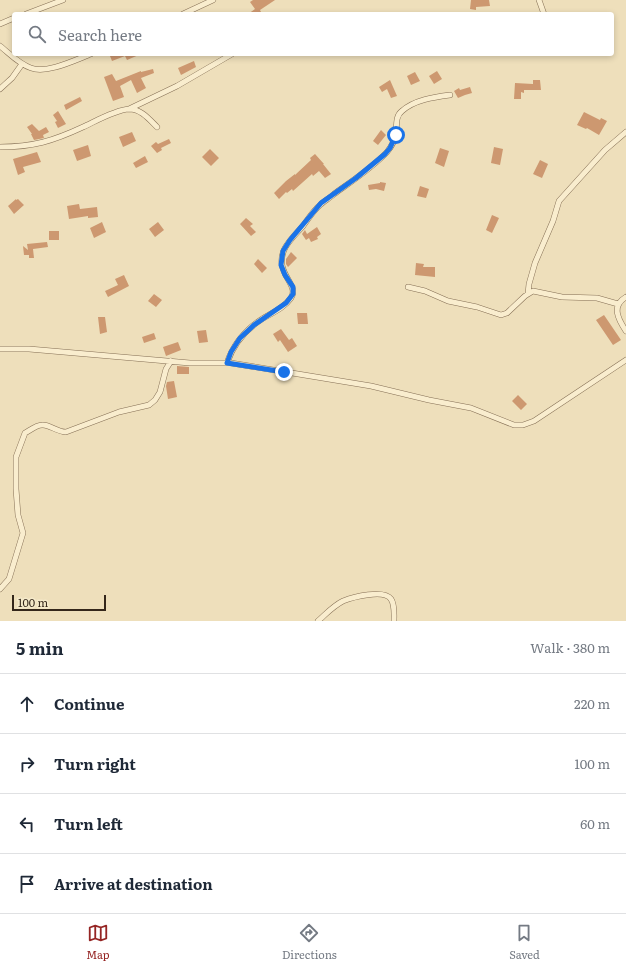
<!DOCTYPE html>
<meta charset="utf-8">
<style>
body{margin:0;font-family:Literata,serif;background:#f2f2f3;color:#1f2937}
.scale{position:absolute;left:12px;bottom:10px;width:94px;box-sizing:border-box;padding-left:4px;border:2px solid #34271a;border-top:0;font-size:11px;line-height:14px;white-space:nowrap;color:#34271a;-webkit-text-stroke:3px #f5eaca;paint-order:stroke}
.stop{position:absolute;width:12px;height:12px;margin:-9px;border:3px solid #1a73e8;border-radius:50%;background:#fff}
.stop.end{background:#1a73e8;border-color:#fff;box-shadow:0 1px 4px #0008}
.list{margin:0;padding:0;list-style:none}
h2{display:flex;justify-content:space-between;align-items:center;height:52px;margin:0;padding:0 16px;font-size:17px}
h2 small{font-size:13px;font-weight:400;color:#747a83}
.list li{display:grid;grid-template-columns:26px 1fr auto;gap:12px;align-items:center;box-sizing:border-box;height:60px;padding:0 16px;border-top:1px solid #e0e1e3}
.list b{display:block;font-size:15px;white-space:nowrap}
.list em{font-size:13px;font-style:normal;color:#747a83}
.icon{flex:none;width:22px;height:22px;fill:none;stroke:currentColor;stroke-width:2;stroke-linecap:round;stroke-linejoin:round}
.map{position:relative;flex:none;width:626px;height:621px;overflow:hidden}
.search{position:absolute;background:#fff;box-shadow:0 2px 6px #0003;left:12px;right:12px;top:12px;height:44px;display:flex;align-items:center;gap:10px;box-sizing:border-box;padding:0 14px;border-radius:4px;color:#747a83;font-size:15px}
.sheet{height:292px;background:#fff}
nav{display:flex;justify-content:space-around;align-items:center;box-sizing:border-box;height:56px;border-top:1px solid #e0e1e3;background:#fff;font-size:11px;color:#747a83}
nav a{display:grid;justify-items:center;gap:2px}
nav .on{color:#952524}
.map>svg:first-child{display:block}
.building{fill:#cd9870}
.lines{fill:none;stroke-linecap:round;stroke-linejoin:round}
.street-casing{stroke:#856f55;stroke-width:6}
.street{stroke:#f9edce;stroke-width:5}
.route{stroke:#1a73e8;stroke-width:5}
</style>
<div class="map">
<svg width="626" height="621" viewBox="0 0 626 621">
<rect width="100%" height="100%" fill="#eedfbb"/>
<!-- building -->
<path class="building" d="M253,0H275L260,10L261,12L258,14H248L255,9L250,2Z
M471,0H489L490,6L476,7V10L470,9Z
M116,54H141L127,60L125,56L112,61L110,56Z
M194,61L196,67L181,75L178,68Z
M153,69L154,73L141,78L146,88L137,93L131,80L120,86L124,97L113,101L104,77L112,74L116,81L141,71V72Z
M437,71L442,79L434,84L429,76Z
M415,72L420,81L411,85L407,76Z
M390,80L397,96L391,98L387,89L382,92L379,87Z
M533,80H540L541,90H524V93L521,92V99H514L515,83L533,84Z
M470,87L472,93L465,95L458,98L454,91L459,88L460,90Z
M80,97L82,101L66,110L64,105Z
M58,111L66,124L58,128L55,122L57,121L53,115Z
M584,112L600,120L601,118L607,121L599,135L587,128L586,129L577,125Z
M32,124L39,131L46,127L49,132L43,135L44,138L34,140L31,134H32L27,127Z
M381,130L386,135L378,145L373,141Z
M132,132L136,141L123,147L119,137Z
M169,139L171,143L161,148L162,150L157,153L151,146L156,142L158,144Z
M88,145L91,156L77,161L73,150Z
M494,147L503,149L500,165L491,163Z
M440,148L449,151L444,167L435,163Z
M210,149L219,158L211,166L202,157Z
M37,152L41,162L23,167L25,172L18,175L13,159Z
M315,154L324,164H323L331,174L325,178L319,171L313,176L312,174L293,191L292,189L287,193L286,192L279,199L274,193L286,181L295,174V175L311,160L310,158Z
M145,156L148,162L136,168L133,163Z
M540,160L548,164L542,178L533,174Z
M380,182L386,183L384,191L376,189L369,190L368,185L380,183Z
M420,186L429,189L426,198L417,196Z
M16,199V200L18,199L24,205L14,214L8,206Z
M79,204L80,209L97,207L98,217L88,218V216L69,219L67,206Z
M492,215L499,218L492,233L486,230Z
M246,218L253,224L250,226L256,232L251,236L240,224Z
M102,222L106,232L94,238L90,228Z
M158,222L164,230L155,237L149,229Z
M317,227L321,234L317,237L318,239L311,242L309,238L306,240L302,234L305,230L307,234Z
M49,231H59V240H49Z
M47,242L48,247L33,249L34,258H29V255H24L23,246L28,250L27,244Z
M291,252L297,258L288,267L286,264V259Z
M258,259L267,268L262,273L254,264Z
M416,263L424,264L423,267H435V277L415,275Z
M124,275L129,286L108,297L105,291L118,285L115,279Z
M154,294L162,300L156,307L148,301Z
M297,313H307L308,324H298Z
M604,315L621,340L613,345L596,320Z
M98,317H105L107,332L100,334Z
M281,329L289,340L292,338L297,346L288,352L280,340L278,342L273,334Z
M206,330L208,342L199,343L197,331Z
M154,333L156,339L144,343L142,337Z
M178,342L181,350L166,356L163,347Z
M177,366L189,367V374H177Z
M174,381L177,397L168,399L166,386L167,382Z
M518,395L527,404L521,410L512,401Z"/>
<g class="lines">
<!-- street casing -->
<g class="street-casing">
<path id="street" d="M539,0L544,14
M26,14L63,0
M183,14L213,0
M0,24L14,18
M0,46C9,53 19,64 31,68C47,74 75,60 91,54
M0,89L12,78L22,64
M129,109L177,86L232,54
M0,147C33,147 53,141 83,127C96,121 115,110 129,109C141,109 149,119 157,127
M408,287L425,291L448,301L477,307L501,315L507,313L525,296L533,291L562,297L597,298L618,304
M528,294L529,284L535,263L553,221L559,201L605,150L626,132
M626,297C611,306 618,319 626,331
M0,349H29L190,363H231L371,386L429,400L471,408L514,425H523L534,421L626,360
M227,363C233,345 245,330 262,319C272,313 284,308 291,298C300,284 274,274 284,250C288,241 296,234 303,226C308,219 313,211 320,205C324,201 330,198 334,194C352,181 372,168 387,152C391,147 395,141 396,134C397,126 395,116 402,111C414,100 434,97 450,95
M0,589L9,579L23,533L18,515L16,489V457L25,433C29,431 36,425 42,425C49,424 57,432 66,432L119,412L149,405L155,400L160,392L166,369L171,361
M318,621C326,614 333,606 343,601C353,597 384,589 391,599C395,605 394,614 394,621"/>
</g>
<!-- street -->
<use href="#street" class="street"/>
</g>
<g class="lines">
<!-- route -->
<path class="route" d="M284,372L227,363L231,352L240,338L254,325L286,303L293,294V287L285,275L281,265L283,251L290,240L321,203L356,178L385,154L390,148L396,135"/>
</g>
</svg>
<div class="scale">100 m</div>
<div class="stop" style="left:396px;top:135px"></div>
<div class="stop end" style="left:284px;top:372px"></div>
<div class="search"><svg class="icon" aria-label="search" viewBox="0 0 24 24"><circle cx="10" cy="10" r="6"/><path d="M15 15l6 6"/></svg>Search here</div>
</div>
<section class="sheet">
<h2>5 min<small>Walk · 380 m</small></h2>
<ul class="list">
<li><svg class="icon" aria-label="ahead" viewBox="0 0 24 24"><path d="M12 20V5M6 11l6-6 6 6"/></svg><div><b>Continue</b></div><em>220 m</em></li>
<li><svg class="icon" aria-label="right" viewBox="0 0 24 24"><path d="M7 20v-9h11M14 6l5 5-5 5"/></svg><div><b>Turn right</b></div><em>100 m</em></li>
<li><svg class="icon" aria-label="left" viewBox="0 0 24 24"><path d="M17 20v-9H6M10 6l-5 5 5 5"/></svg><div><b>Turn left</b></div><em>60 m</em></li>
<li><svg class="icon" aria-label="arrive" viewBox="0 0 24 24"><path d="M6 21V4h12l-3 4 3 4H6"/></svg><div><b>Arrive at destination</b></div></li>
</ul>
</section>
<nav>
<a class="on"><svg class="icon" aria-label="map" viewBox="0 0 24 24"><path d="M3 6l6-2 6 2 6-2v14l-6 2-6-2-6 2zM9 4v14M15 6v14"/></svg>Map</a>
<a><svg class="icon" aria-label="directions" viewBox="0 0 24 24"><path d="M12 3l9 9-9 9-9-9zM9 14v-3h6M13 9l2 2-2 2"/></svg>Directions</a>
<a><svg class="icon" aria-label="saved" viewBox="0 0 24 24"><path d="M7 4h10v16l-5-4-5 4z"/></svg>Saved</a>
</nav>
